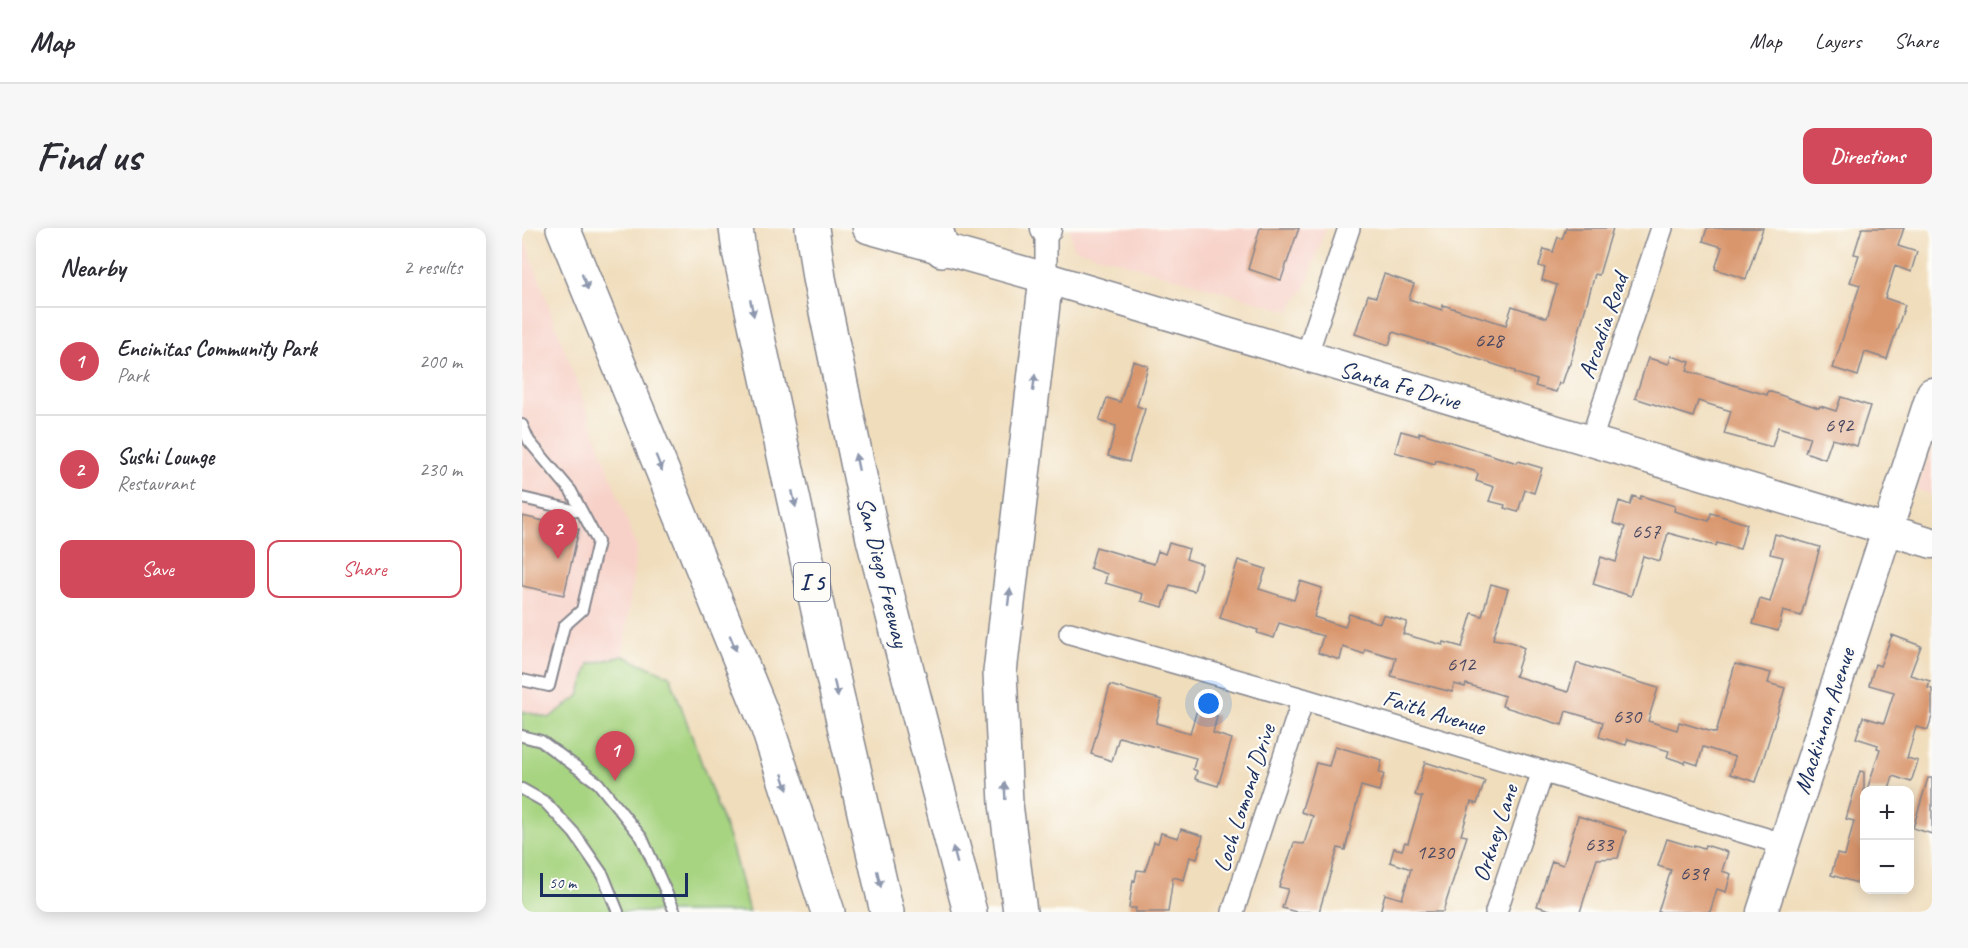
<!DOCTYPE html>
<meta charset="utf-8">
<style>
body{margin:0;font-family:Caveat,sans-serif;background:#f7f7f7;color:#2b2b33}
.controls{position:absolute;right:18px;bottom:18px;display:grid;overflow:hidden;border-radius:12px;box-shadow:0 3px 15px #0003}
.controls button{width:54px;height:54px;display:grid;place-items:center;padding:0;border:0;border-bottom:2px solid #e1e1e2;background:#fff;color:#2b2b33;font:30px sans-serif}
.scale{position:absolute;left:18px;bottom:15px;width:148px;box-sizing:border-box;padding-left:6px;border:3px solid #1b2f5e;border-top:0;font-size:16px;line-height:21px;white-space:nowrap;color:#1b2f5e;-webkit-text-stroke:4px #fdfcf7;paint-order:stroke}
.you{position:absolute;left:687px;top:476px;width:21px;height:21px;margin:-15px;border:4px solid #fff;border-radius:50%;background:#1a73e8;box-shadow:0 0 0 9px #1a73e833}
.badge{display:grid;place-items:center;width:39px;height:39px;border-radius:50%;background:#d1495b;color:#fff;font-size:20px;font-weight:700}
.pin{position:absolute;translate:-50% -50px;filter:drop-shadow(0 2px 3px #0008)}
.pin::after{content:'';position:absolute;top:32px;width:21px;height:18px;background:inherit;clip-path:polygon(0 0,100% 0,50% 100%)}
.list{margin:0;padding:0;list-style:none}
h2{display:flex;justify-content:space-between;align-items:center;height:78px;margin:0;padding:0 24px;font-size:26px}
h2 small{font-size:20px;font-weight:400;color:#7c7c81}
.list li{display:grid;grid-template-columns:39px 1fr auto;gap:18px;align-items:center;box-sizing:border-box;height:108px;padding:0 24px;border-top:2px solid #e1e1e2}
.list b{display:block;font-size:22px;white-space:nowrap}
.list p{margin:0;font-size:20px;white-space:nowrap;color:#7c7c81}
.list em{font-size:20px;font-style:normal;color:#7c7c81}
.actions{display:flex;gap:12px;padding:18px 24px}
.actions a{flex:1;padding:14px 0;border:2px solid #d1495b;border-radius:12px;text-align:center;font-size:21px;color:#d1495b}
.actions .main{background:#d1495b;color:#fff}
.map{position:relative;flex:none;width:1410px;height:684px;overflow:hidden;border-radius:12px}
header{display:flex;align-items:center;gap:36px;box-sizing:border-box;height:84px;padding:0 30px;background:#fff;border-bottom:2px solid #e1e1e2}
header strong{font-size:28px}
nav{display:flex;gap:33px;margin-inline-start:auto;font-size:21px}
.intro{display:flex;align-items:center;justify-content:space-between;box-sizing:border-box;height:144px;padding:0 36px}
h1{margin:0;font-size:42px}
.button{padding:15px 27px;border-radius:12px;background:#d1495b;color:#fff;font-size:21px;font-weight:700}
main{display:flex;gap:36px;padding:0 36px}
aside{flex:1;background:#fff;border-radius:12px;box-shadow:0 3px 15px #0003}
.map>svg:first-child{display:block}
.built{fill:#f7d1c8}
.green{fill:#a7d481;stroke:#618270;stroke-width:1.5}
.building{fill:#d9966d}
.lines{fill:none;stroke-linecap:round;stroke-linejoin:round}
.lane-casing{stroke:#86868d;stroke-width:14}
.street-casing{stroke:#86868d;stroke-width:24}
.secondary-casing{stroke:#86868d;stroke-width:33}
.highway-casing{stroke:#86868d;stroke-width:36}
.lane{stroke:#fff;stroke-width:10}
.street{stroke:#fff;stroke-width:21}
.secondary{stroke:#fff;stroke-width:30}
.highway{stroke:#fff;stroke-width:33}
.oneway{fill:#8d97ae}
.labels{text-anchor:middle;stroke-width:4.5;stroke-linejoin:round;paint-order:stroke}
.number-label{font-size:21px;fill:#4a4962}
.shield{fill:#fdfcf7;stroke:#5f6c8c;stroke-width:1.5}
.shield-label{font-size:22px;font-weight:bold;fill:#1b2f5e}
.street-label{font-size:24px;fill:#1b2f5e;stroke:#fdfcf7}
</style>
<header>
<strong>Map</strong>
<nav><a>Map</a><a>Layers</a><a>Share</a></nav>
</header>
<div class="intro"><h1>Find us</h1><a class="button">Directions</a></div>
<main>
<aside>
<h2>Nearby<small>2 results</small></h2>
<ul class="list">
<li><span class="badge">1</span><div><b>Encinitas Community Park</b><p>Park</p></div><em>200 m</em></li>
<li><span class="badge">2</span><div><b>Sushi Lounge</b><p>Restaurant</p></div><em>230 m</em></li>
</ul>
<div class="actions"><a class="main">Save</a><a>Share</a></div>
</aside>
<div class="map">
<svg width="1410" height="684" viewBox="0 0 1410 684">
<rect width="100%" height="100%" fill="#fdfcf7"/>
<filter id="ink" filterUnits="userSpaceOnUse"><feTurbulence type="fractalNoise" baseFrequency=".0167" numOctaves="2"/><feDisplacementMap in="SourceGraphic" scale="12" xChannelSelector="R" yChannelSelector="G"/><feConvolveMatrix kernelMatrix="1 2 1 2 8 2 1 2 1" color-interpolation-filters="sRGB"/></filter>
<filter id="wash" filterUnits="userSpaceOnUse"><feTurbulence type="fractalNoise" baseFrequency=".008" numOctaves="4" result="noise"/><feDisplacementMap in="SourceGraphic" scale="24" xChannelSelector="R" yChannelSelector="G"/><feGaussianBlur stdDeviation="1.35" result="paint"/><feColorMatrix in="noise" values="0 0 0 0 0 0 0 0 0 0 0 0 0 0 0 0 0 1.4 0 .05"/><feComposite in="paint" operator="in"/></filter>
<g filter="url(#wash)">
<rect width="100%" height="100%" fill="#f0ddbc"/>
<!-- built -->
<path class="built" d="M548,0H804L783,61L767,83L551,20Z
M0,4L115,320L101,428L67,436L57,468L27,490L0,483Z
M1410,218V267L1395,262Z"/>
<!-- green -->
<path class="green" d="M101,428L148,448L209,616L227,684H0V483L27,490L57,468L67,436Z"/>
<g id="blocks">
<!-- building -->
<path class="building" d="M738,0H777L759,52L726,41Z
M1044,0H1091L1077,47L1073,46L1047,139L1046,138L1040,156L1037,155L1034,164L1013,158L1015,152L993,145V143L871,104L867,117L833,106L846,67L854,69L862,46L892,56L887,71L920,82L921,77L984,97L990,78L1025,90L1035,57L1020,52L1023,40L1017,38L1022,21L1031,24L1036,9L1040,11Z
M1185,0H1241L1224,51L1193,41L1200,19L1181,13Z
M1340,0H1382L1376,18L1395,24L1389,44L1373,38L1363,70L1383,77L1365,131L1343,124L1336,148L1311,140L1338,57L1328,54L1337,27L1332,26Z
M1149,128L1168,134L1165,143L1245,167L1246,163L1297,180L1298,178L1314,183L1319,169L1348,178L1335,218L1310,211L1303,231L1283,224L1288,209L1256,199L1250,219L1202,206L1209,183L1176,173L1171,189L1113,170L1126,130L1147,136Z
M611,133L626,138L615,178L623,181L607,234L586,228L594,198L577,193L585,170L598,174Z
M879,203L897,208V204L995,235L996,233L1020,240L1012,265L1003,262L996,284L982,280L983,277L967,273L972,259L954,253L956,246L952,243L914,232L913,236L873,224Z
M1111,268L1118,271L1119,268L1153,278L1152,283L1187,293L1189,285L1225,296L1218,321L1195,315L1194,318L1146,305L1138,333L1121,328L1109,368L1071,356L1079,329L1094,334L1103,299L1091,295L1097,273L1108,277Z
M0,288L57,301L42,367L0,358Z
M1253,306L1298,319L1279,388L1261,383L1256,403L1231,396L1238,371L1248,374L1261,329L1248,326Z
M647,315L667,321L664,331L680,336L672,363L648,357L641,379L619,373L621,366L583,355L585,346L568,340L574,319L632,336L636,323L643,326Z
M716,332L744,341L737,361L772,372L778,353L800,360L792,389L823,399L827,386L858,395L861,387L885,394L881,406L921,417L922,414L940,419L950,385L960,388L969,356L986,361L971,411L989,414L1002,420L993,448L1046,464L1055,435L1136,460L1126,493L1155,502L1157,494L1194,505L1213,436L1249,445L1246,455L1263,460L1234,554L1208,546L1213,529L1181,519L1176,537L1164,533L1163,535L1145,529L1147,523L1106,511L1104,517L1077,509L1081,494L1044,483L1040,497L980,478L983,468L944,456L943,459L932,456L930,464L869,448L874,430L843,421L842,426L821,419L818,432L796,425L801,408L757,395L752,410L735,405L736,402L698,390Z
M1370,407L1399,418L1388,447L1408,453L1406,460L1410,461V488L1406,502L1394,499L1385,530L1396,533L1389,554L1371,548L1367,562H1345L1358,521L1355,520L1356,517L1334,510L1341,489L1362,495L1372,464L1347,457L1353,436L1358,438Z
M588,457L640,472L634,495L668,505L675,482L695,488L691,505L710,511L696,558L673,551L675,543L671,541L674,530L597,509L590,533L569,526Z
M813,518L860,532L857,545L862,546L857,563L839,558L823,622L816,620L797,684H774L760,680L766,661L757,659L772,615L782,616L791,588L779,584L794,535L807,538Z
M903,534L963,553L955,576L949,574L939,607L945,608L921,684H858L863,666L880,671L889,641L868,634L872,620L880,622L883,614L886,615L900,569L893,567Z
M1338,543L1342,544V657L1309,647L1315,626L1323,628L1332,593L1324,591Z
M1406,550H1410V606L1391,600Z
M1056,588L1104,603L1096,630L1075,631L1058,684H1034L1015,678L1030,633L1041,637Z
M659,601L681,608L675,631L668,629L662,652L651,649L646,684H613L614,680H607L611,652L613,653L615,642L623,643L632,614L636,615L639,605L656,610Z
M1145,611L1172,619V617L1182,620L1183,617L1206,624L1200,643L1209,646L1204,664L1195,661L1188,684H1136L1149,642L1136,638Z"/>
</g>
</g>
<g filter="url(#ink)">
<use href="#blocks" fill-opacity="0" stroke="#86868d" stroke-width="1.5"/>
<g class="lines">
<!-- lane casing -->
<g class="lane-casing">
<path id="lane" d="M0,197L7,213L49,263L76,314L60,382L42,398L27,458L0,452
M0,270L60,284
M0,508L19,513L76,555L120,610L153,684
M0,561L23,574L52,605L81,647L96,684"/>
</g>
<!-- street casing -->
<g class="street-casing">
<path id="street" d="M524,50V1
M784,129L827,0
M1069,212L1140,0
M548,405L781,471L1261,616
M711,684L781,471
M974,684L1021,543"/>
</g>
<!-- secondary casing -->
<g class="secondary-casing">
<path id="secondary" d="M346,0L524,50L1410,315
M524,0V1
M1240,684L1410,165"/>
</g>
<!-- highway casing -->
<g class="highway-casing">
<path id="highway" d="M41,0L245,498L306,684
M214,0L217,23L307,432L365,684
M290,0L297,50L351,311L448,684
M414,0L420,22
M498,684L484,576L478,444L524,50"/>
</g>
<!-- lane -->
<use href="#lane" class="lane"/>
<!-- street -->
<use href="#street" class="street"/>
<!-- secondary -->
<use href="#secondary" class="secondary"/>
<!-- highway -->
<use href="#highway" class="highway"/>
</g>
<!-- one-way arrows -->
<defs><path id="oneway-solid" d="M-6-.8H1V-3.2L6.5 0L1 3.2V.8H-6Z" transform="scale(1.5)"/></defs>
<g class="oneway">
<use href="#oneway-solid" transform="translate(63 54) rotate(68)"/>
<use href="#oneway-solid" transform="translate(230 80) rotate(78)"/>
<use href="#oneway-solid" transform="translate(512 155) rotate(-83)"/>
<use href="#oneway-solid" transform="translate(335 234) rotate(-102)"/>
<use href="#oneway-solid" transform="translate(137 235) rotate(68)"/>
<use href="#oneway-solid" transform="translate(272 271) rotate(78)"/>
<use href="#oneway-solid" transform="translate(487 369) rotate(-83)"/>
<use href="#oneway-solid" transform="translate(211 415) rotate(68)"/>
<use href="#oneway-solid" transform="translate(314 461) rotate(77)"/>
<use href="#oneway-solid" transform="translate(263 554) rotate(72)"/>
<use href="#oneway-solid" transform="translate(483 563) rotate(-92)"/>
<use href="#oneway-solid" transform="translate(433 627) rotate(-105)"/>
<use href="#oneway-solid" transform="translate(357 651) rotate(77)"/>
</g>
</g>
<g class="labels">
<!-- number labels -->
<g class="number-label">
<text x="967" y="119">628</text>
<text x="1317" y="204">692</text>
<text x="1124" y="310">657</text>
<text x="939" y="443">612</text>
<text x="1105" y="495">630</text>
<text x="1077" y="623">633</text>
<text x="913" y="631">1230</text>
<text x="1172" y="652">639</text>
</g>
<!-- shield labels -->
<rect class="shield" x="272" y="335" width="36" height="38" rx="4.5"/>
<g class="shield-label">
<text x="290" y="362">I 5</text>
</g>
<!-- street labels -->
<g class="street-label">
<text transform="translate(1081 98) rotate(-71)" y="8">Arcadia Road</text>
<text transform="translate(878 157) rotate(16)" y="8">Santa Fe Drive</text>
<text transform="translate(361 344) rotate(76)" y="8">San Diego Freeway</text>
<text transform="translate(912 484) rotate(17)" y="8">Faith Avenue</text>
<text transform="translate(1302 493) rotate(-72)" y="8">Mackinnon Avenue</text>
<text transform="translate(722 570) rotate(-72)" y="8">Loch Lomond Drive</text>
<text transform="translate(973 605) rotate(-72)" y="8">Orkney Lane</text>
</g>
</g>
</svg>
<div class="controls">
<button>+</button>
<button>−</button>
</div>
<div class="scale">50 m</div>
<div class="you"></div>
<div class="pin badge" style="left:93px;top:553px">1</div>
<div class="pin badge" style="left:36px;top:331px">2</div>
</div>
</main>
